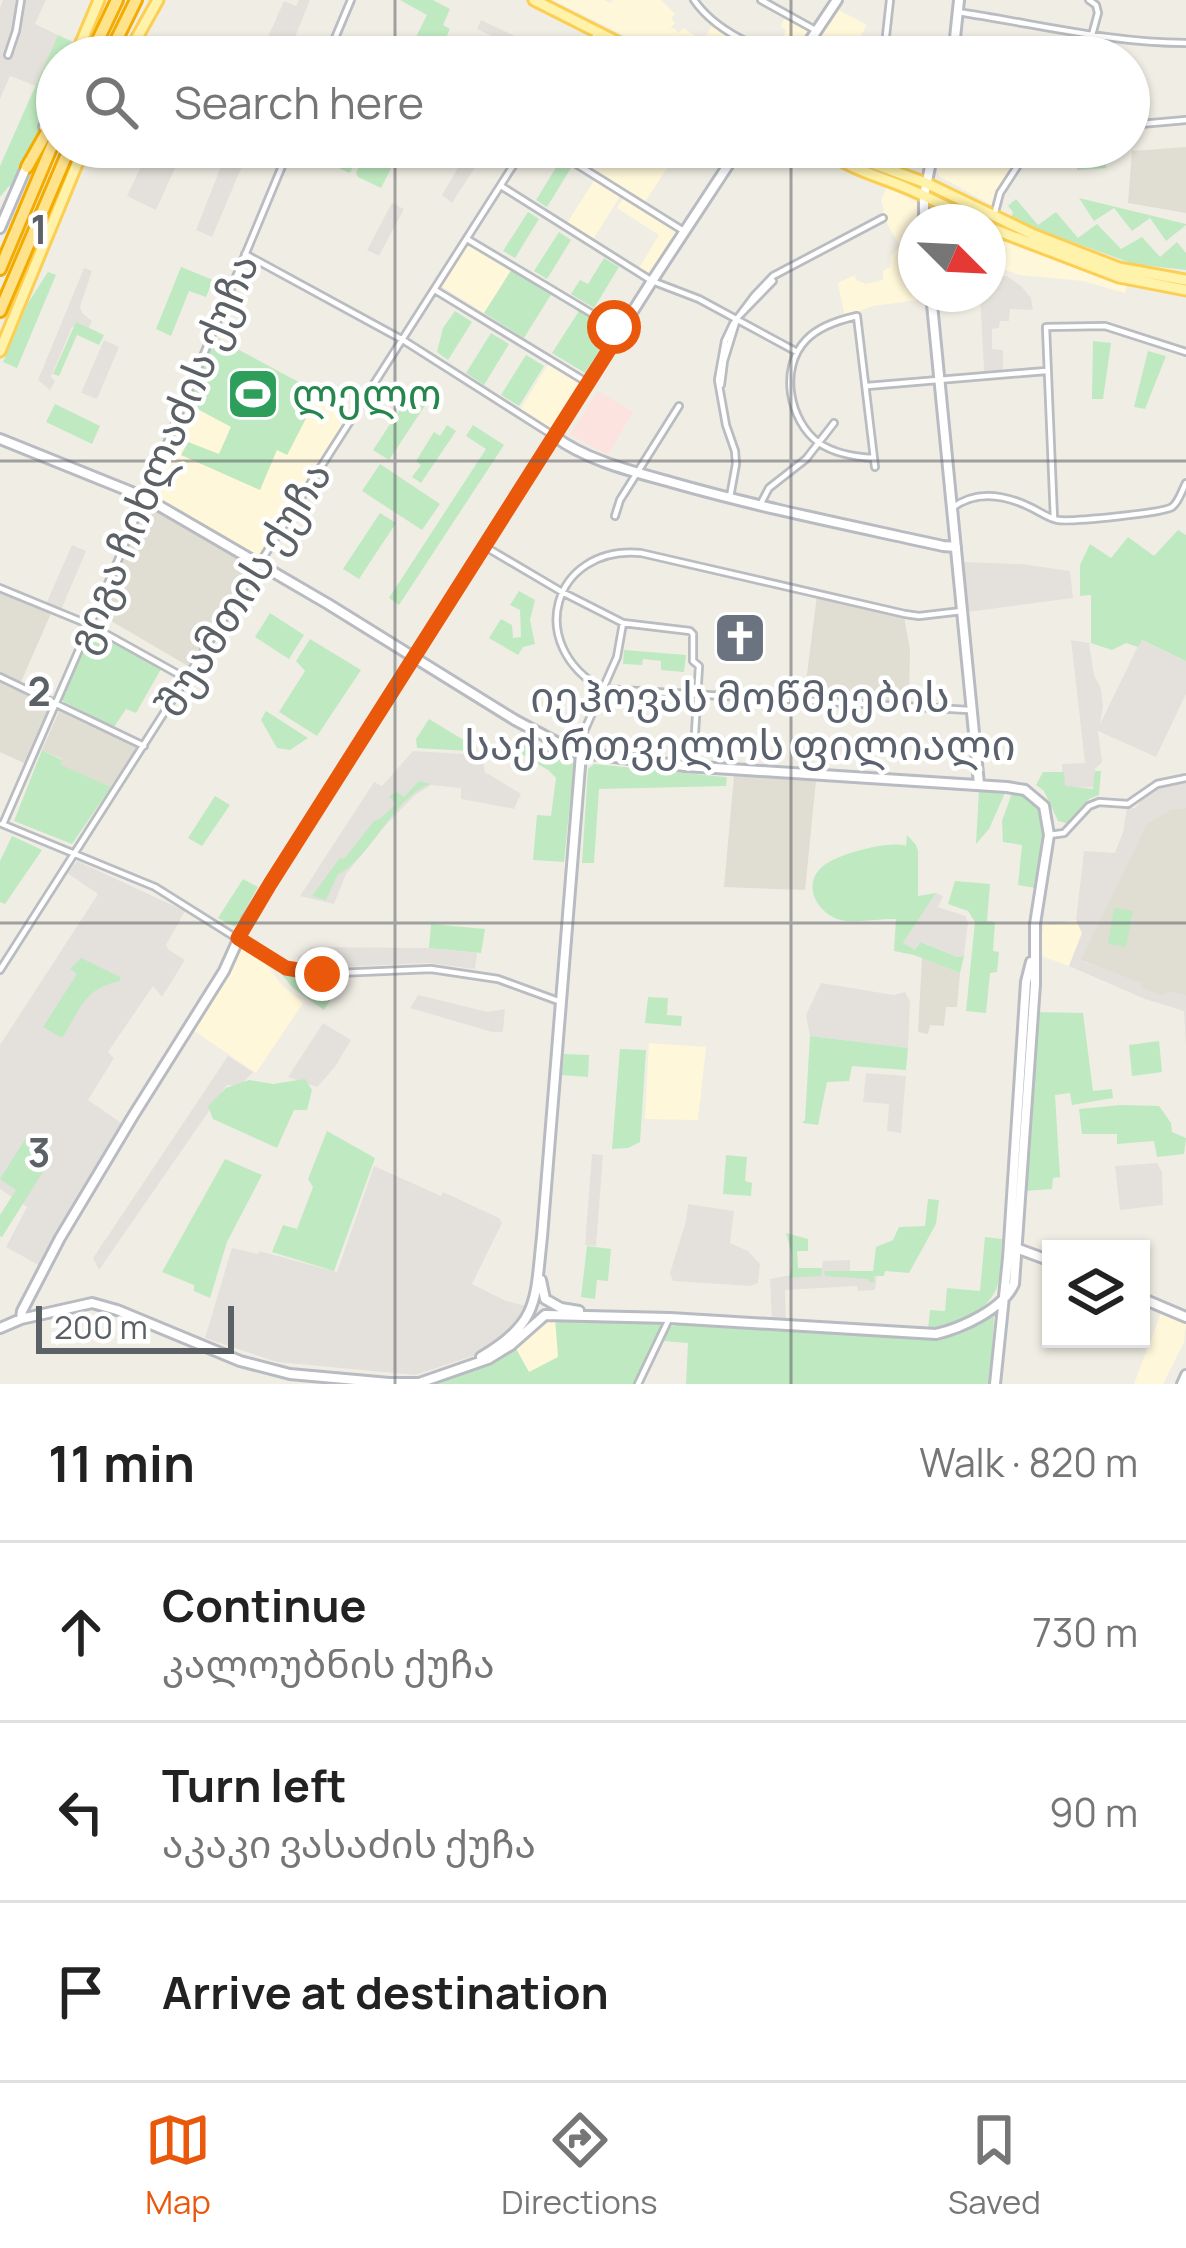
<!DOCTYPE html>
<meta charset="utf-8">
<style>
body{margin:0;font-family:Manrope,"Noto Sans Georgian",sans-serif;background:#f2f2f2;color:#222}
.controls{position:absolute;right:36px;bottom:36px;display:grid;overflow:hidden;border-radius:0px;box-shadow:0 3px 9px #0004}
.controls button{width:108px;height:108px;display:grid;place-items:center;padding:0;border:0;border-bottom:3px solid #e0e0e0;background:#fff;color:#222;font:60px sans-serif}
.compass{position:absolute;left:898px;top:204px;width:108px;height:108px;border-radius:50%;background:#fff;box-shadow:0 3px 9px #0004;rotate:114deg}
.scale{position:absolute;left:36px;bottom:30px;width:198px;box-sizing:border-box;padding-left:12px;border:6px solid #5c6166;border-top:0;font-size:33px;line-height:42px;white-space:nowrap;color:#5c6166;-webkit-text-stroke:9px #fff;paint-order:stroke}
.stop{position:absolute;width:36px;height:36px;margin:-27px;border:9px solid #ea580c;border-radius:50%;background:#fff}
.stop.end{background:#ea580c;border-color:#fff;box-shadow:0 3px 12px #0008}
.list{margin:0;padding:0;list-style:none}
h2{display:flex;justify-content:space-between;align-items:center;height:156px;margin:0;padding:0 48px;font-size:51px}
h2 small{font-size:39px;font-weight:400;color:#767676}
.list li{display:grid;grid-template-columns:78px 1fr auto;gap:36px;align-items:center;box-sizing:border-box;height:180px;padding:0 48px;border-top:3px solid #e0e0e0}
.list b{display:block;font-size:45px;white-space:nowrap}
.list p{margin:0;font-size:39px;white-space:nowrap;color:#767676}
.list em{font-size:39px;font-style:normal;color:#767676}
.icon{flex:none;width:66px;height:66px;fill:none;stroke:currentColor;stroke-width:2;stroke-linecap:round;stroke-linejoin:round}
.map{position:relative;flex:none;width:1186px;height:1384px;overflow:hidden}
.search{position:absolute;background:#fff;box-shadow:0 3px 9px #0004;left:36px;right:36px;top:36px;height:132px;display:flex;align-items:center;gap:30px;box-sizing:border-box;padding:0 42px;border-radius:66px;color:#767676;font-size:45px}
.sheet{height:696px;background:#fff}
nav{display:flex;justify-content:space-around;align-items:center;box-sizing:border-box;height:168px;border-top:3px solid #e0e0e0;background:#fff;font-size:33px;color:#767676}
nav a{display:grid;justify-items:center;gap:6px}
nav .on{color:#ea580c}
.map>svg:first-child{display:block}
.commercial{fill:#fff7da}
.industrial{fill:#e4e1dc}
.education{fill:#e0ddd3}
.medical{fill:#fde3e0}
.green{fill:#bfe9c0}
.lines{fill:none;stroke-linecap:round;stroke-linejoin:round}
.street-casing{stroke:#b9bcc1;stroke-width:10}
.secondary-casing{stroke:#b8bbc1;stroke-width:14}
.primary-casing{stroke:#fcce52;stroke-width:15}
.highway-casing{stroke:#f4ab00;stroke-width:16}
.street{stroke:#fff;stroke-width:4.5}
.secondary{stroke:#fff;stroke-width:8}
.primary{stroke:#fff2aa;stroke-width:9}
.highway{stroke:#ffe38c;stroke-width:10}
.route{stroke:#ea580c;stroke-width:15}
.grid{fill:none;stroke:#5c6166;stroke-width:3;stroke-opacity:0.55}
.labels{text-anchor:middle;stroke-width:9;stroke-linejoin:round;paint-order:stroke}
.leisure-label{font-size:42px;fill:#27864d;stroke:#fff;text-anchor:start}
.street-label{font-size:42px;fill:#5c6166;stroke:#fff}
.worship-label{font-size:42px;fill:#5b616d;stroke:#fff}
.grid-label{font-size:39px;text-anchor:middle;font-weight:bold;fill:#5c6166;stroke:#fff;stroke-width:9;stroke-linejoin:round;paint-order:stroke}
</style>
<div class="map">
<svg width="1186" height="1384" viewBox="0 0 1186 1384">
<rect width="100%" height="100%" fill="#f0eee4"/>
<!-- commercial -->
<path class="commercial" d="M553,0H604L610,3L613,0H661L675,14L671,18L675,23L670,29L673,28L679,33L683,28L703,41L713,24L741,40L730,57H667Z
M837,9L867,25L849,57H807Z
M785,16L809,28L790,57H776L786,30L781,27Z
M552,147H693L689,154L679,150L645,202Z
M939,147H1027L992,205L939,176L936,167Z
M595,179L621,195L592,241L566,225Z
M887,187L919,203L921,222H916V294H925L926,299L872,306L845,317L838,283L855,275L856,280L866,284L883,280V271L890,267L891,256L900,246L881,213L884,210L881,201Z
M624,197L676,229L677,233L652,274L639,268L659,235L617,208Z
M988,229L1128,283L1125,293L1083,281L1020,275L988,264Z
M468,243L512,268L484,313L441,286Z
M549,363L581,385L552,429L520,410Z
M319,393L352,411L259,557L152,495L151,490L188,404L231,426L213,469L277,449L288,454Z
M1076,920L1082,933L1069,966L1039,955L1044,922L1051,925Z
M242,945L260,955L281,984L303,1003L256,1073L193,1030L231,972Z
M649,1043L706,1047L698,1120L645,1119Z
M1161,1313L1186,1323L1184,1342L1163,1384H1134Z
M555,1317L559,1357L529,1372L514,1345L546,1318Z"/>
<!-- industrial -->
<path class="industrial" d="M3,0H46L35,24L58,35L36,86L10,76L0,99V8Z
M299,0H310L287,57H259L284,1L296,6Z
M481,20L536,46L532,55L477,29Z
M470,147H488L452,203L442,195Z
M162,151L179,159L156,210L127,196L143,162L154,167Z
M225,156L243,164L212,237L196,230Z
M392,203L404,209L379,256L367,250Z
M84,268L92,271L80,307L82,313L92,321L87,332L72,327L51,377L55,381L50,390L38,380Z
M988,275L1007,276L1021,286L1031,298L1033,310L1010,309L1009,321H1000L999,328L992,329V349L1003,350V370L984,371L980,294H988Z
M104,340L119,347L97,399L81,393Z
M72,545L86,551L61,610L46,604Z
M962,562L1021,564L1070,571L1073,598L968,612Z
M1071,640L1089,643L1094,675L1101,689L1103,707L1100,724L1141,640L1186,661V694L1156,757L1098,731L1102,762L1095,769L1096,787L1063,788L1062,764L1085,763Z
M413,751L482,755L485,772L521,794L514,809L509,808L461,799V788L431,785L414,796L383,828L346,874L334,904L300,896L374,782L382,786Z
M1186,781V808L1172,809L1082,961L1186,996V1047L1184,1011L1145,999L1069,966L1082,933L1076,920L1084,851L1115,853L1123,832L1127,807L1135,808L1153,787Z
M77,861L185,911L166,945L169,950L185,960L162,997L153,986L108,1052L114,1058L88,1100L123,1124L42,1267L6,1247L27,1207L0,1189V1045L98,894L67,873Z
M936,893L943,896L938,907L965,916L968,922L964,956L957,957L922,942L915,951L903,943Z
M311,947L429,948L477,953L475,969L428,963L299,969L298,958Z
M821,983L894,995L905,992L910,1001L908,1048L810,1036L806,1015Z
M418,995L488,1012L505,1009L503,1032H492L410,1008Z
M323,1023L351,1040L335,1067L317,1087L288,1077Z
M228,1056L253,1072L240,1086L227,1085L99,1270L93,1258Z
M866,1073L906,1076L901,1133L887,1131L889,1104L863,1102Z
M592,1154L603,1155L596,1246L585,1245Z
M1157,1163L1162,1172L1163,1205L1120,1210L1115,1166Z
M374,1166L441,1196L443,1192L499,1218L502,1223L472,1284L506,1301L530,1307L520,1327L491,1350L415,1375L277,1362L205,1338L232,1248L258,1254L259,1251L337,1272Z
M688,1204L734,1211L730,1243L748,1251L760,1264L758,1283L750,1286L673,1281L670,1273L686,1221Z
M850,1260V1273H877L875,1290L858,1291L857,1286L785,1290L786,1321L772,1320L770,1279L822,1269L823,1261Z"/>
<!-- education -->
<path class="education" d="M1186,147V213L1128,203L1132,151Z
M146,506L251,565L188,666L101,615Z
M0,590L52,611L21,682L0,672Z
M817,595L904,617L910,649L909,703L804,698Z
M0,681L51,704L26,764L0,752Z
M60,709L138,746L111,787L60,765L62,759L42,750Z
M734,776L816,781L805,890L724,887Z
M1186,808V996L1170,991L1160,995L1141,987L1142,983L1081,960L1147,824L1172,809Z
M922,958L960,973L957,1007H946L944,1026L930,1025L928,1034L918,1032Z"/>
<!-- medical -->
<path class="medical" d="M598,391L633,412L608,455L570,435Z"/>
<!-- green -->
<path class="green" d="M400,0H433L450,9L443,25L450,29L437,57H406L427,15Z
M58,35L75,43L69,57H57V86L14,188L9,186L0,197V166Z
M334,147H360L351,171L349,173L327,162Z
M388,147H402L381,188L358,177L356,173L362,160L379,168Z
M1105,148L1106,168L1077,170V150Z
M560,161L571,168L547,207L536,200Z
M1079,198L1186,224V225L1166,241L1150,218L1132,231L1114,208L1094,221Z
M1016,199L1038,225L1056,212L1078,238L1097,224L1121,249L1142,237L1160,257L1177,242L1186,253V270L1134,264L1011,220L1013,212L1008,206Z
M528,212L539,219L515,258L503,251Z
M559,232L571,240L547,279L534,271Z
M604,258L619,267L594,308L571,294L580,280L588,284Z
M181,267L213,280L206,297L189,291L171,336L156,329Z
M512,269L552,293L524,338L484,313Z
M48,272L56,275L17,368L3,362L28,303Z
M455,311L472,322L448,360L437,352L443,328Z
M579,311L611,332L585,373L552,353Z
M76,322L104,335L99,345L77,335L59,376L53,374Z
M491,333L509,344L484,385L466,373Z
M215,337L319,393L287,455L277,450L260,490L181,455L188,442L219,454L231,427L188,404Z
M1093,341L1111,343L1103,399H1092Z
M1148,351L1166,356L1145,409L1134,407Z
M526,355L544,366L519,406L501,395Z
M410,394L426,404L389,460L373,450Z
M55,404L100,426L92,444L46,422Z
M447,425L456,431L421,483L412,477L421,465L416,461L434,432L440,436Z
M473,425L504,445L399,605L389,598L486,449L466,436Z
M380,464L440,504L422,530L362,491Z
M380,513L396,523L359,579L343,569Z
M1178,530L1186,535V661L1142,640L1138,647L1126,643L1112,650L1091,643V595L1080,596V565L1090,544L1111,558L1128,537L1154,556Z
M519,591L535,600L530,620L535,644L523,647L518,655L489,638L501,619L512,625L513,638L521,637L520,610L510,605Z
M270,613L304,635L289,659L255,637Z
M93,630L161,669L136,713L126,709L114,727L61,700L90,632Z
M310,639L361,670L317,736L279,712L305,671L296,661Z
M624,650L686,655L684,672L661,670V661L643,659L642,665L623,664Z
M266,711L308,738L290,750L277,748L261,720Z
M429,719L472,745L468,751L417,748L416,739Z
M520,732L539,746L574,763L564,862L533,860L537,815L551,816L556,778L548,770L511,748Z
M42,750L62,760L61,765L111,787L72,844L14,821Z
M594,764L725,777L727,778L726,786L599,789L594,863H582L588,769Z
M1095,771H1101L1099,795L1089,799L1069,824L1058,821L1044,791L1036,785L1043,772H1064L1065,786L1093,789Z
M419,781L430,784C392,798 371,859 338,874L326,900L312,896L340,858L344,859L374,821L381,818L396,804L389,796L397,792L404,797Z
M979,790L1005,793L989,829L976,844Z
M1012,793C1061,800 1041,855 1035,888L1018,885L1022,845L1003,842L1002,821Z
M215,796L230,805L202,846L188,838Z
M907,835L916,845L918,851V896L936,893L903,943L915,950L921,942L957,957L964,956L960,973L914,955L894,951L896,919C880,919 863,922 847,921C822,920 798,887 823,866C838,854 889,840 906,846Z
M12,836L42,850L5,904L0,902V861Z
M243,879L258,887L235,927L218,918Z
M955,881L990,884L987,921L995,922L993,951L999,952L997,972L990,973L986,1013L966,1011L975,922L968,911L948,904Z
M1114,908L1133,911L1126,947L1108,944Z
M431,924L485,929L481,953L429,948Z
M81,958L120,977V981C83,989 81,1009 62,1038L43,1027L77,974L70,969Z
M278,970C300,977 318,977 338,988L324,1010L293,988Z
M648,997L668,998L667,1015L682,1016L681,1026L645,1023Z
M1036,1012L1083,1013L1093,1091L1112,1089L1113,1098L1072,1105L1070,1093L1055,1095L1060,1177L1053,1178L1052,1189L1025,1191Z
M810,1036L908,1048L906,1070L852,1066L849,1081L827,1082L818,1125L802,1123L805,1120Z
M1159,1041L1162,1072L1132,1076L1129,1045Z
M620,1049L646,1050L640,1142L628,1148L612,1149Z
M564,1054L589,1055L588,1077L562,1075Z
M305,1079L312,1090L307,1110H294L277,1148L213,1119L208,1106L226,1088L249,1080L273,1084Z
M1121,1105L1159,1106L1171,1123L1172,1132L1186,1138L1184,1154L1157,1157L1154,1141L1117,1144V1134H1082L1079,1109Z
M327,1131L375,1158L334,1271L272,1252L283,1225L297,1229L313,1187L308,1179Z
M29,1133L40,1140L38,1145L49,1152L48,1164L2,1237L0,1236V1215L16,1190L0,1179Z
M726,1155L747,1157L745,1181L752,1183L751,1196L723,1194Z
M225,1159L262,1175L227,1242L210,1298L194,1291V1285L162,1272Z
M928,1199L939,1200L936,1224L909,1273L885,1271L884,1276H874V1282H869V1279L825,1276L824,1271H873L876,1247L893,1240L899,1227L925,1226Z
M786,1233L808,1239V1251H797L798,1268H822L821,1276L789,1278C795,1261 791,1250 786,1233Z
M985,1237L1002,1239C1001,1252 1002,1267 999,1280C993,1310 956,1328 928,1329L930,1310L945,1311L947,1288L980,1291Z
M587,1246L611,1249L608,1281L597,1280L595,1299L581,1297Z
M994,1316L990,1384H686L688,1343L663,1341L670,1327L677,1324L940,1340L963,1333Z
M555,1317L658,1322L663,1327L633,1384H430L486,1365L514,1345L529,1372L558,1357Z"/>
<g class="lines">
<!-- street casing -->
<g class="street-casing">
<path id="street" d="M694,0C707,19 728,33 749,43C760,48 767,49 774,57
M761,0L817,31
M890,0L886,36L887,50L932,57
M1089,0L1096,5L1098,13L1092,35
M957,12C1033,23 1109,43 1186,43
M8,55L16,31L21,0
M327,57L351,0
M582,57L598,32
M1129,95L1140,94
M1129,125L1186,120
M549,147L682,230
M501,186L652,281L699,299L797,352
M995,212L1000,193L1030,147
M467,239L621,331
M245,254L403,340L554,436
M435,290L588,383
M740,315L773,281
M721,385L724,361L736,322
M867,386L1046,371
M874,458C855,457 835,454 819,443C789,421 779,368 806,340C819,326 839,320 857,316L875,467
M730,497L736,464L735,451L726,425L718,380L725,341L733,324L754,296L773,276L883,218
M760,505L769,488L806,459L834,423
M952,508C977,489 1006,495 1032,508C1040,512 1050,519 1058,520C1071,522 1164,513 1172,507C1179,502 1182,490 1186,483
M615,516L620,500L679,406
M1054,519L1046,327L1105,326L1186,352
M484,546L562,592L623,623L690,631L693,634V661L699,666L693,767
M0,588L90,625L187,679
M962,611L919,616L905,614L641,553C552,545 524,646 603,689L969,710
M0,677L144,746
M575,752L617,657L623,623
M2,824L155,887L273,961L299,972L313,974L431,969L498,979L561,1002
M3,824L117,563L290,147
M1049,835L1064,833L1089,806L1099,802L1128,804L1157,784L1186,778
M0,970L525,147
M638,1384L669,1319"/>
</g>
<!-- secondary casing -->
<g class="secondary-casing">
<path id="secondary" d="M799,57L837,0
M953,57L959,0
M44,127L57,99
M924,222V196L934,147
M0,228L28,163
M931,294L979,784
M554,436C587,461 635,472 674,483C762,508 853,526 943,546L956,547
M0,439L144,497L328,604L515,720L575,752L685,766L1007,787L1025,790L1044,806L1049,835L1035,924V984L1014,1284C1003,1309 962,1328 936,1334L670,1318L545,1315L511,1345L488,1359L419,1383H389L290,1374L240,1361L117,1310L92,1303L21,1319L0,1328
M1013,1247L1051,1261
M541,1280L545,1299L561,1308L579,1311
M1141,1298L1186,1317
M21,1319L22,1311L60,1238L133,1116L224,971L247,920L652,281L740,147
M481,1357C540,1323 535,1299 542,1237L581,754
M995,1384L1008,1258L1026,982L1031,962
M1182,1384L1186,1375"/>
</g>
<!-- primary casing -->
<g class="primary-casing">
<path id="primary" d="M534,0L647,57
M75,57L99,0
M126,57L158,0
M823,147C846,169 880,176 909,189C932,199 955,211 978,222
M828,147L926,183L1034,235L1119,268L1186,280
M988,227L1119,277L1186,290
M0,351L84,147"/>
</g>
<!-- highway casing -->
<g class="highway-casing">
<path id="highway" d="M90,57L117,0
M108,57L136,0
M27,167L57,114
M0,269L57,134
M0,311L70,147"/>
</g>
<!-- street -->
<use href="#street" class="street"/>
<!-- secondary -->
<use href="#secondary" class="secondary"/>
<!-- primary -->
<use href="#primary" class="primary"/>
<!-- highway -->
<use href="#highway" class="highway"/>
</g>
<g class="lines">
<!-- route -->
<path class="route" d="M322,974L286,968L238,938L270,884L621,331L614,327"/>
</g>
<!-- grid -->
<path class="grid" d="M395,0V57M791,0V57M395,147V1384M791,147V1384M0,461H1186M0,923H1186"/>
<!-- icons -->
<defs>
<g id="stadium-square" transform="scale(2.7)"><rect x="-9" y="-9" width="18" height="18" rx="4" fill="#2e9e5b" stroke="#fff"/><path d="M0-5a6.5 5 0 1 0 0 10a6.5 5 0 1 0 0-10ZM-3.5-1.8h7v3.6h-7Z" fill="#fff"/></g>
<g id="church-square" transform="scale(2.7)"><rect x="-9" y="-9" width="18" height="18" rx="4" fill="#6b7280" stroke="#fff"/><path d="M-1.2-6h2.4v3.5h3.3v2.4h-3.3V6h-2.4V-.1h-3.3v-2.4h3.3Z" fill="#fff"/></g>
</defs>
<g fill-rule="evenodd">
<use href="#stadium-square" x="253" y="394"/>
<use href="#church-square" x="740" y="638"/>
</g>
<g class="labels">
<!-- leisure labels -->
<g class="leisure-label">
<text x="292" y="409">ლელო</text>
</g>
<!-- street labels -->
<g class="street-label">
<text transform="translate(162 453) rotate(-67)" y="15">გიგა ჩიხლაძის ქუჩა</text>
<text transform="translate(243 589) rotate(-58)" y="15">შუამთის ქუჩა</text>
</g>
<!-- worship labels -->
<g class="worship-label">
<text x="740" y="712">იეჰოვას მოწმეების<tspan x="740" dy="48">საქართველოს ფილიალი</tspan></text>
</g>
</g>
<g class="grid-label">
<text x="39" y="244">1</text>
<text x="39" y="706">2</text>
<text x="39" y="1167">3</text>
</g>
</svg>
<div class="controls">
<button><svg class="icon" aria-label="layers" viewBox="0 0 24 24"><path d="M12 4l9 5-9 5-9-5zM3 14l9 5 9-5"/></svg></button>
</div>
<svg class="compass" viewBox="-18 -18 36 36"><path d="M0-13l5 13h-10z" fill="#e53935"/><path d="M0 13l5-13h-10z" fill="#767676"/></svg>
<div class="scale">200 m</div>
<div class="stop" style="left:614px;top:327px"></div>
<div class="stop end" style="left:322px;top:974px"></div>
<div class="search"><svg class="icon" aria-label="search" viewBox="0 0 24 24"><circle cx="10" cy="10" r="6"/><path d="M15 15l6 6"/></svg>Search here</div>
</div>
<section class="sheet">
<h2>11 min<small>Walk · 820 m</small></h2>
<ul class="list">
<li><svg class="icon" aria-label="ahead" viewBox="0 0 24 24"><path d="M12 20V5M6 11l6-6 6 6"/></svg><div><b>Continue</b><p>კალოუბნის ქუჩა</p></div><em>730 m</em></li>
<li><svg class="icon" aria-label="left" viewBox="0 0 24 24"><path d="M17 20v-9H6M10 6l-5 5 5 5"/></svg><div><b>Turn left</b><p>აკაკი ვასაძის ქუჩა</p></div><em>90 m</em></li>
<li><svg class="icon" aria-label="arrive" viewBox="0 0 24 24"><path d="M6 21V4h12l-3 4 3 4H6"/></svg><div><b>Arrive at destination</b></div></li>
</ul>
</section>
<nav>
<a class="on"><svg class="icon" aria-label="map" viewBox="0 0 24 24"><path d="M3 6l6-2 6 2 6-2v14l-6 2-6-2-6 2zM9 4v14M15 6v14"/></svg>Map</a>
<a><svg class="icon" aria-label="directions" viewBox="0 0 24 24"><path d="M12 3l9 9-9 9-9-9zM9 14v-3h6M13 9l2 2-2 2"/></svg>Directions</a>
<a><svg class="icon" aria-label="saved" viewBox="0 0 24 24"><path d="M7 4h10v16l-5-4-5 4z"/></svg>Saved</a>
</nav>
